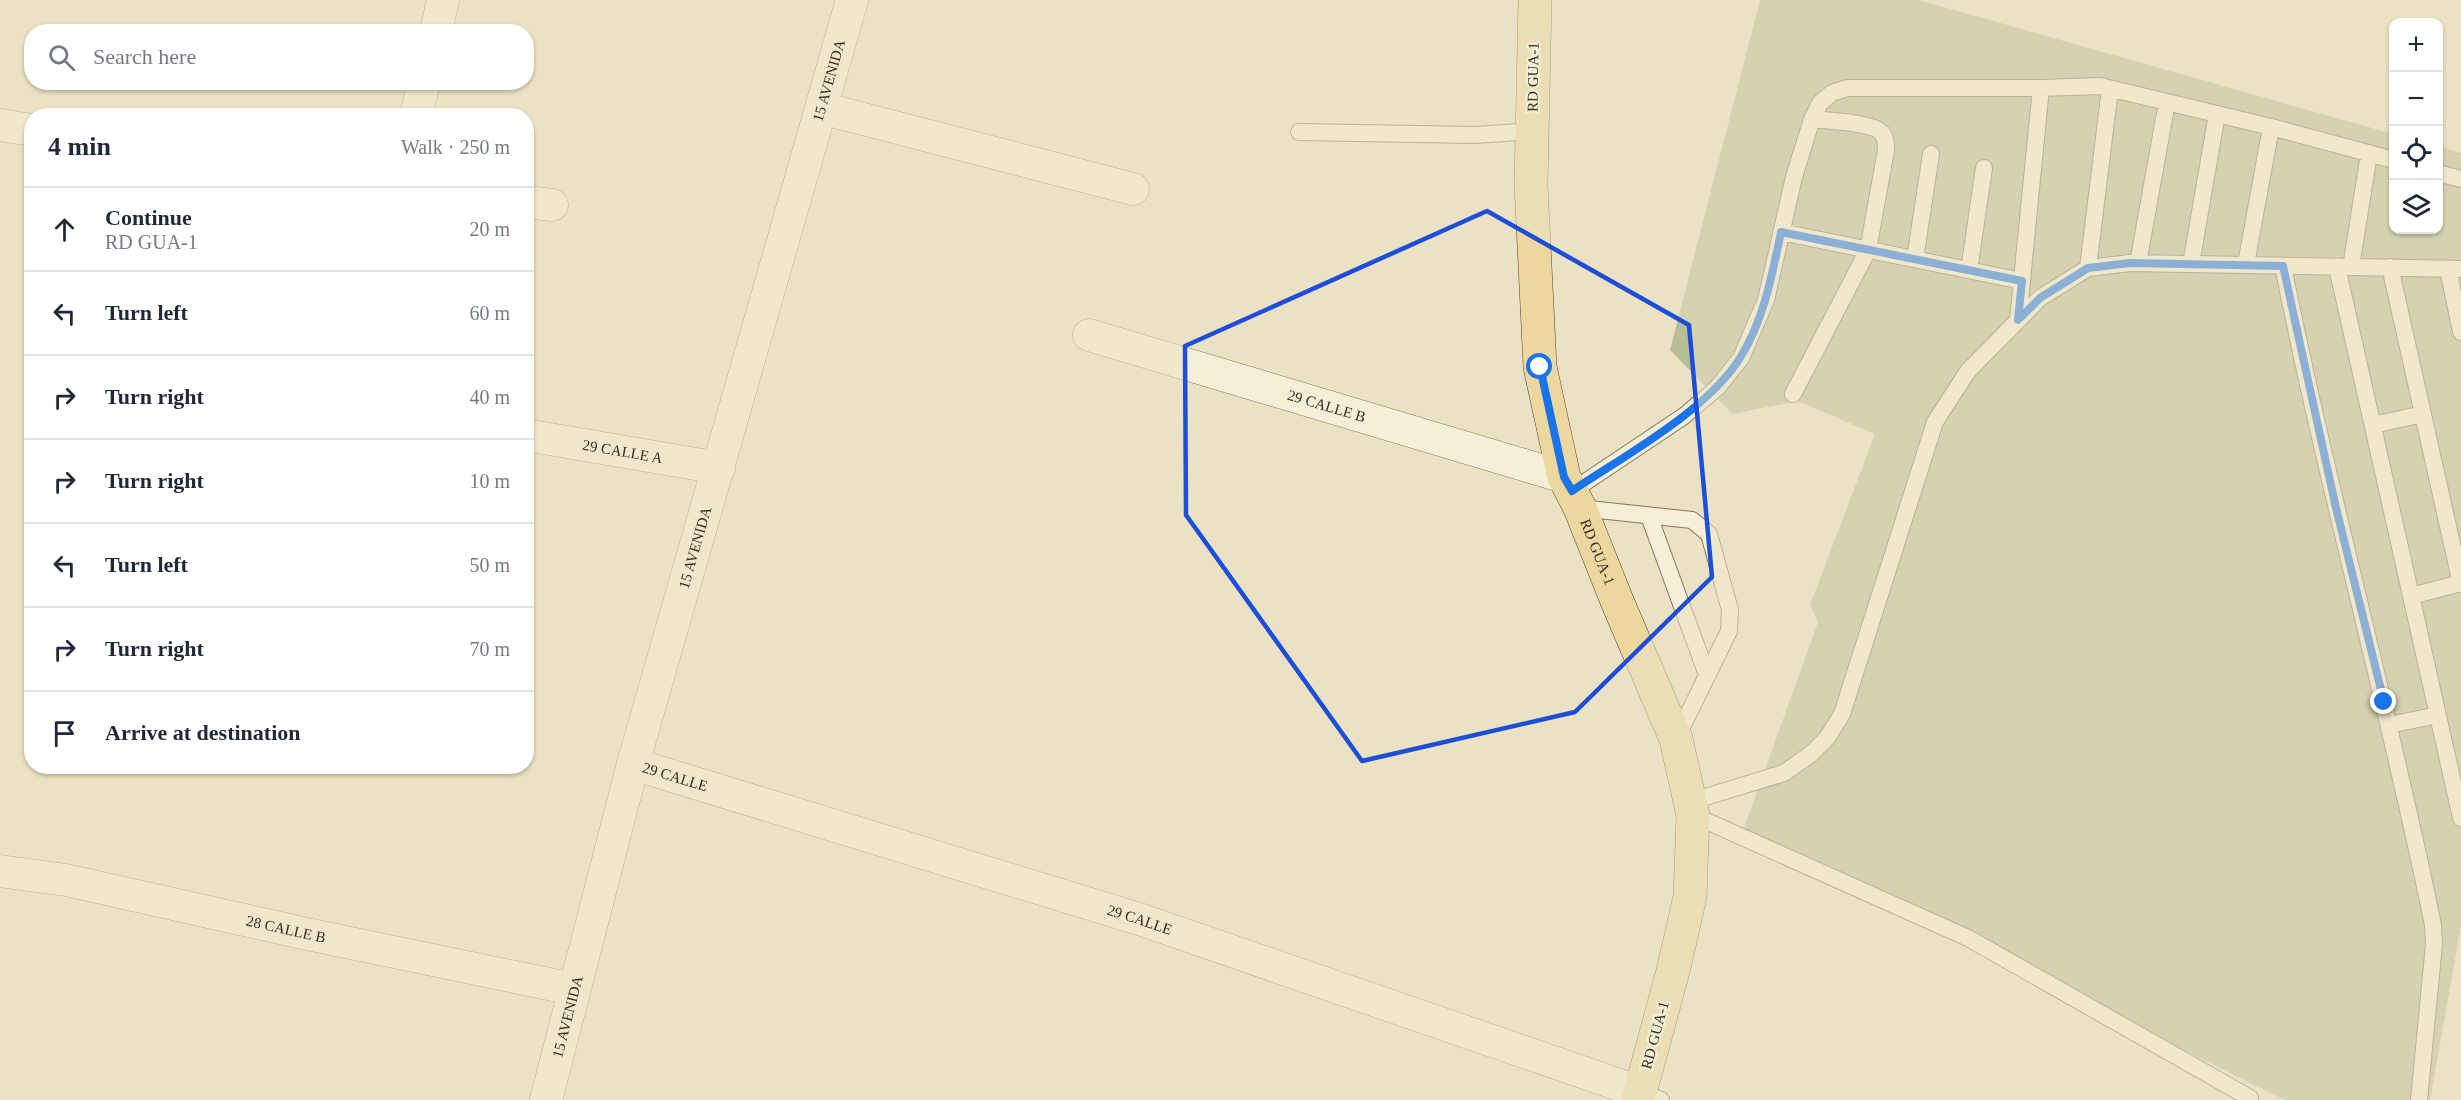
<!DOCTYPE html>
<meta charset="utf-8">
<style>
body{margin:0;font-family:"Times New Roman",serif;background:#f6f6f7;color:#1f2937}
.controls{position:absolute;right:18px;top:18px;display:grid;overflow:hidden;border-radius:12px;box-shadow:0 2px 4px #0004}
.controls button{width:54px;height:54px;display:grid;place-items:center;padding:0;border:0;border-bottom:2px solid #e0e1e3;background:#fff;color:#1f2937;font:30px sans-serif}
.stop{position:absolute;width:18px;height:18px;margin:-14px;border:4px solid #1a73e8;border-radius:50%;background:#fff}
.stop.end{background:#1a73e8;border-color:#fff;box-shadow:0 2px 6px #0008}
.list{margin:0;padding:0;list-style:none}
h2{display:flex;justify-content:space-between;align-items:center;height:78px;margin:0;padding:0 24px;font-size:26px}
h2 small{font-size:20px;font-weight:400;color:#747a83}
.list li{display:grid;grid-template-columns:39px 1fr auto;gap:18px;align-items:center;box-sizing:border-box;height:84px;padding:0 24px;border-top:2px solid #e0e1e3}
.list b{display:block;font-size:22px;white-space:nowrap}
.list p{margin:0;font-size:20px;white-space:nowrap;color:#747a83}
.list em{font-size:20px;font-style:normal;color:#747a83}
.icon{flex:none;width:33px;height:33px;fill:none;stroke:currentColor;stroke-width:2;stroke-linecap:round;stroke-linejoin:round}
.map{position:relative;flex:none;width:2461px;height:1100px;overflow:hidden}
.search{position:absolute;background:#fff;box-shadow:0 2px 4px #0004;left:24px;top:24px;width:510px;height:66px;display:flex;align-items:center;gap:15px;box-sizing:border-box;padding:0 21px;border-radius:24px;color:#747a83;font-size:22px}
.panel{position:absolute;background:#fff;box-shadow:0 2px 4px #0004;left:24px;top:108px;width:510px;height:666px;border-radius:24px}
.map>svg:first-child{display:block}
.cemetery{fill:#b8be98}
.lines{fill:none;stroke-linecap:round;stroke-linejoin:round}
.service-casing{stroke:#85745c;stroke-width:18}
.minor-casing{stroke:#85745c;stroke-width:33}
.primary-casing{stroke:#534230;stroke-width:34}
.service{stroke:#f6efd8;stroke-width:16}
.minor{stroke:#f6efd8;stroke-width:32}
.primary{stroke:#ecd89f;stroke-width:33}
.route{stroke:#1a73e8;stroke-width:8}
.marked{fill:none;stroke:#1d4ed8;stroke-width:4.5;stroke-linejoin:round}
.labels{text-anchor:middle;stroke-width:5;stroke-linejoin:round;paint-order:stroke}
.street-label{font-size:15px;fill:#362b1f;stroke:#f3ecd4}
</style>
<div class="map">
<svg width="2461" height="1100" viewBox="0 0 2461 1100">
<rect width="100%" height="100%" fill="#ebe2c5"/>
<!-- cemetery -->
<path class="cemetery" d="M1760,0H1919L2393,134L2394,230H2438L2439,146L2461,153V926L2430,1100H2285L1742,834L1818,622L1810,605L1875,434L1798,401L1733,414L1670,350Z"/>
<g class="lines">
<!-- service casing -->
<g class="service-casing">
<path id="service" d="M1299,132L1475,135L1532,131
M2438,173L2461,179
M1781,232L2022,281
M1915,259L1931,154
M2138,263L2167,102
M2191,264L2217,114
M2246,264L2271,127
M2283,266C2327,487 2388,704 2433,925L2434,944L2419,1100
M2337,267L2461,818
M2351,267L2369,154
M2390,267L2461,584
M2088,268L2110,89
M2448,269L2461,332
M1969,270L1984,168
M2018,320L2041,88
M1793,394L1868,250L1886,150C1886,143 1886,137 1881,132C1871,122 1827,121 1812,119
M2373,425L2423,414
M1572,491L1684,416L1717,388L1741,358L1766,300L1794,177L1812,119L1820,103L1832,93L1847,88H2041L2100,86L2271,127L2394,160
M1580,508L1692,520L1709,534L1730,610L1729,631L1676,739
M1649,516L1707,675
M2411,596L2461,583
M2389,725L2438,715
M1689,802L1784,773L1811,754L1827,738L1842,714L1935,422L1968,371L2040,298L2088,268L2130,263L2461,269
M1693,815L1968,938L2250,1098
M1640,1092L1661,1100"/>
</g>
<!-- minor casing -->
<g class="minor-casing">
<g id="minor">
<path d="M436,32L443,0"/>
<path d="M821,108L1133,189"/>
<path d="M416,116L424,82"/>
<path d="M0,125L32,130"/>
<path d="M526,202L552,205"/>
<path id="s1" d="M1089,335L1564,477"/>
<path id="s2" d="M526,435L719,468"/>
<path id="s3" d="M633,764L1139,919L1640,1092"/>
<path id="s4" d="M0,871L66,880L307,934L573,989"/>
<path id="s5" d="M546,1100L633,764L852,0"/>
</g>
</g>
<!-- primary casing -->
<g class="primary-casing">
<g id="primary">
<path id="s6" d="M1535,0L1531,185L1540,367L1564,477L1580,508L1617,601L1676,739L1693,815L1690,897L1673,971L1638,1100"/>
</g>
</g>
<!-- service -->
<use href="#service" class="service"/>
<!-- minor -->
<use href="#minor" class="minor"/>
<!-- primary -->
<use href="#primary" class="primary"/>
</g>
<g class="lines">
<!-- route -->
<path class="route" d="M1540,367L1564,477L1572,491C1624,456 1707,411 1740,358C1764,320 1772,275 1781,232L2022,281L2018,320L2040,298L2088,268L2130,263L2283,266L2336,508L2384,702"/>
</g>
<!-- marked area -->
<path d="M0 0H2461V1100H0ZM1487,211L1689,325L1712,577L1575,712L1362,761L1186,515L1185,346Z" fill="#ebe2c5" fill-opacity=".55" fill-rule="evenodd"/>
<path class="marked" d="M1487,211L1689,325L1712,577L1575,712L1362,761L1186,515L1185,346Z"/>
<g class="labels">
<!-- street labels -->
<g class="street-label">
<text transform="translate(1533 77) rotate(-89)" y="5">RD GUA-1</text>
<text dy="5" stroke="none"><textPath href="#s5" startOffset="1058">15 AVENIDA</textPath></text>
<text dy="5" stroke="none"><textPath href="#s1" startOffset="248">29 CALLE B</textPath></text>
<text dy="5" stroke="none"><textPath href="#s2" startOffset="98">29 CALLE A</textPath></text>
<text dy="5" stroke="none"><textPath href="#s5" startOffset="572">15 AVENIDA</textPath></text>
<text dy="5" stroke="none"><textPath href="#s6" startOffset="562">RD GUA-1</textPath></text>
<text dy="5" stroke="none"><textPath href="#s3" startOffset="44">29 CALLE</textPath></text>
<text dy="5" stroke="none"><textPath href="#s3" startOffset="530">29 CALLE</textPath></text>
<text dy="5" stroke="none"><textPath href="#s4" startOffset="292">28 CALLE B</textPath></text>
<text dy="5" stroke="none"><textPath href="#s5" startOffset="86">15 AVENIDA</textPath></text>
<text transform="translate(1655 1035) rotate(-75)" y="5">RD GUA-1</text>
</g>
</g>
</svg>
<div class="controls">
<button>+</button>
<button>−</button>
<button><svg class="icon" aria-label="locate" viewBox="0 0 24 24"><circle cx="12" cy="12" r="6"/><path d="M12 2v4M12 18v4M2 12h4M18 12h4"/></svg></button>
<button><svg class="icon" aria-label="layers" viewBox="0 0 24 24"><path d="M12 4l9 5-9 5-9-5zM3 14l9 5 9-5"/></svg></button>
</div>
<div class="stop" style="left:1540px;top:367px"></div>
<div class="stop end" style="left:2384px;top:702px"></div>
<div class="search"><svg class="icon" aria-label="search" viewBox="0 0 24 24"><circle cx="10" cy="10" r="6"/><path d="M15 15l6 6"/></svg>Search here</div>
<section class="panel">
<h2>4 min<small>Walk · 250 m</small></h2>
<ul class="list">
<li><svg class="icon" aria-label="ahead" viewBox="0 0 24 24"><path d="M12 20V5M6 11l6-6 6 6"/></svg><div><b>Continue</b><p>RD GUA-1</p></div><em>20 m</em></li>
<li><svg class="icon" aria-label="left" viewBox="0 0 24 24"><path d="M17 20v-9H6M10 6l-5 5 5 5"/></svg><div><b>Turn left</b></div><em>60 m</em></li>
<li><svg class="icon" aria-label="right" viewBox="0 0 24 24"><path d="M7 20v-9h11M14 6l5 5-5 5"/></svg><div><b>Turn right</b></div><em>40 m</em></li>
<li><svg class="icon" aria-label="right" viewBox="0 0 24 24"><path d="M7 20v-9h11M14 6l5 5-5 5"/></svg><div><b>Turn right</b></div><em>10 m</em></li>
<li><svg class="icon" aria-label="left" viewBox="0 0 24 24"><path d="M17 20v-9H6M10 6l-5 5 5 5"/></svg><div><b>Turn left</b></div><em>50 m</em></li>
<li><svg class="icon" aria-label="right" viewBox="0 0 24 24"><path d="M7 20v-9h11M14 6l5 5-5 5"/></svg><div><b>Turn right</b></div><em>70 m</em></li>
<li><svg class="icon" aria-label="arrive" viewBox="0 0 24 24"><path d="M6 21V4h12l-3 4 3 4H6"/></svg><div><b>Arrive at destination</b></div></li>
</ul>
</section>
</div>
